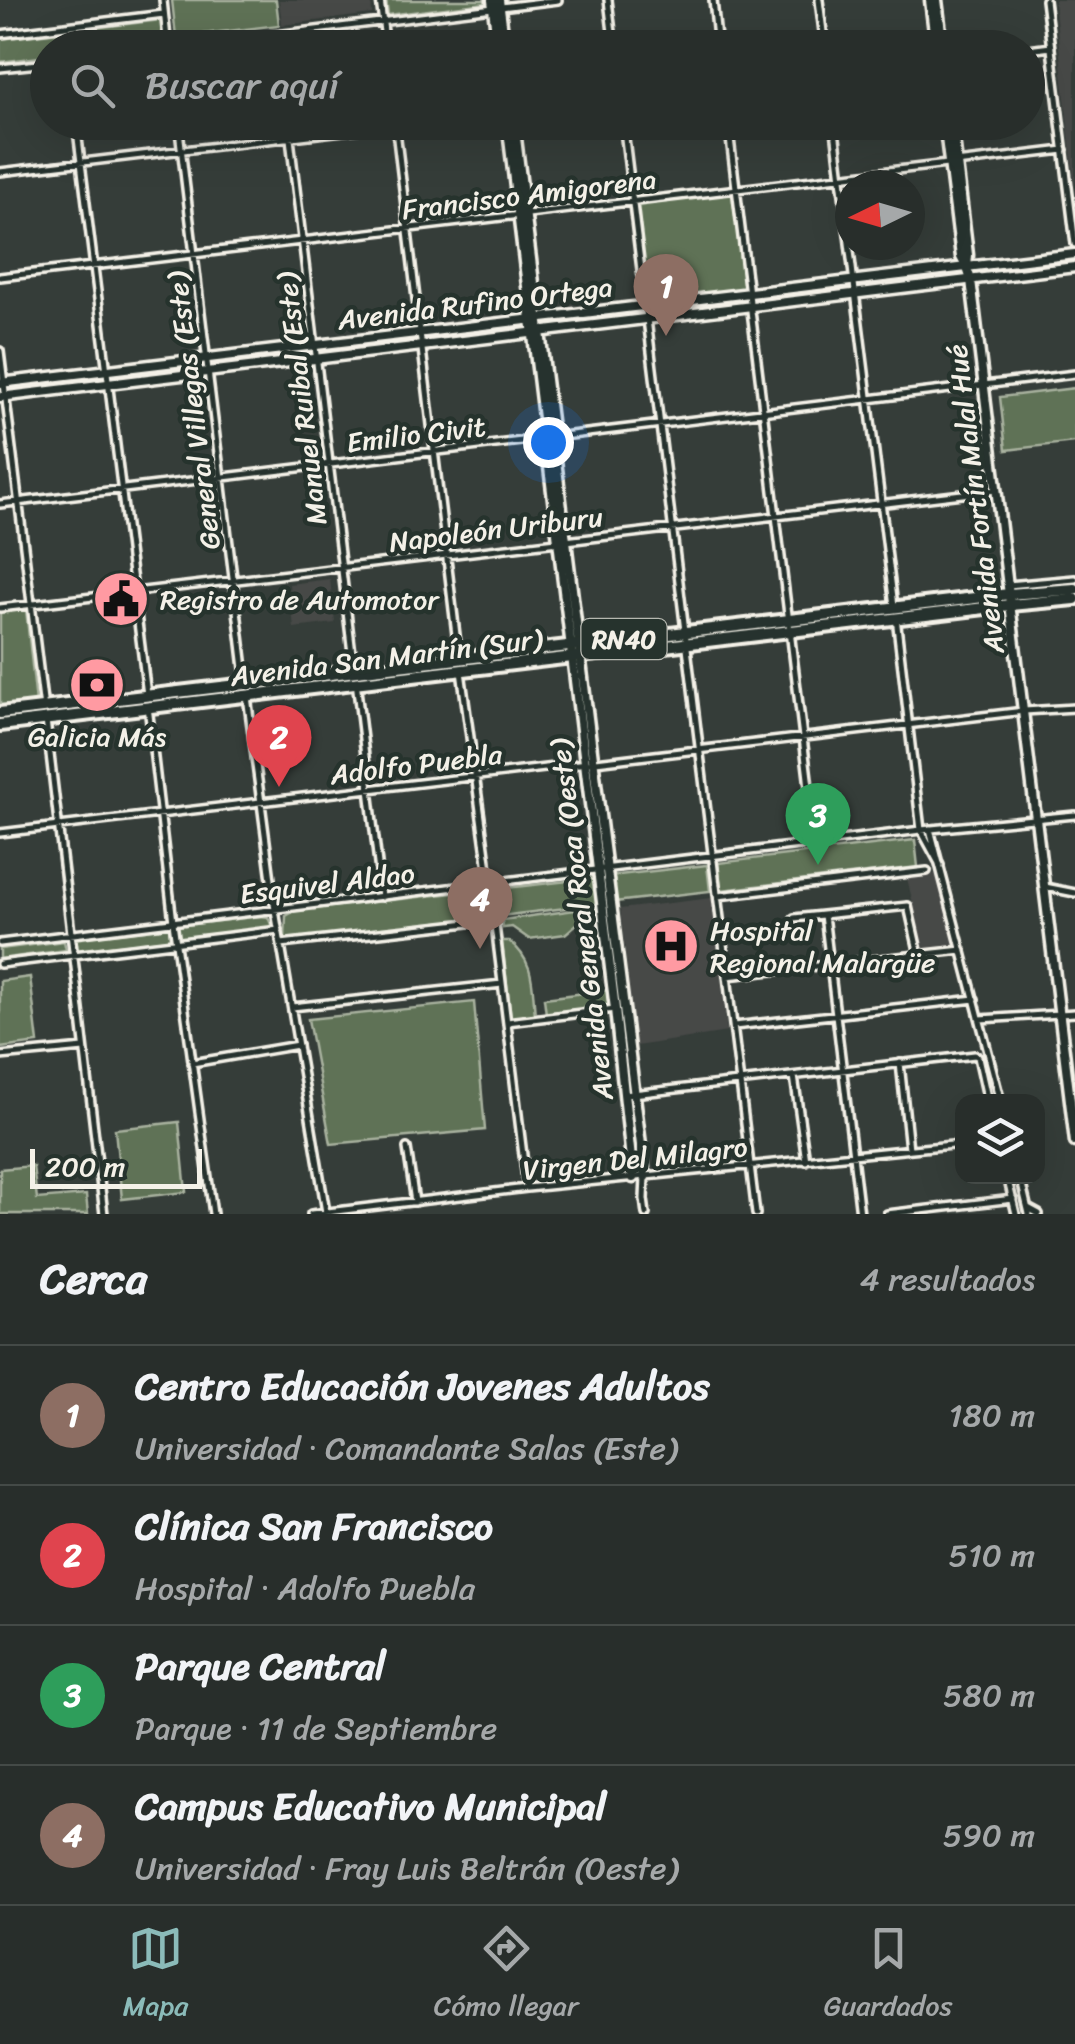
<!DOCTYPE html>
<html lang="es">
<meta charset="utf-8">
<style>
body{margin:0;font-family:Sriracha,sans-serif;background:#343a37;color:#f1f3f6}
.controls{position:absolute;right:30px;bottom:30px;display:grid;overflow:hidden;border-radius:20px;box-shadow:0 10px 40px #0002}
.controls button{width:90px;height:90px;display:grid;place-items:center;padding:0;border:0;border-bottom:2px solid #444a47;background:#282e2b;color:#f1f3f6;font:50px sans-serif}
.compass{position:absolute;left:835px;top:170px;width:90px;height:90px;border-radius:50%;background:#282e2b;box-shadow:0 10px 40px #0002;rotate:265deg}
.scale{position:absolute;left:30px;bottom:25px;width:172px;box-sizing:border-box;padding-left:10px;border:5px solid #f4f1e8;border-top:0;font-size:28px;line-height:35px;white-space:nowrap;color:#f4f1e8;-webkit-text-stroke:8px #26332d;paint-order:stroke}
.you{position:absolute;left:548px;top:442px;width:35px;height:35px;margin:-25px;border:8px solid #fff;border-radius:50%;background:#1a73e8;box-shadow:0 0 0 15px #1a73e833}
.badge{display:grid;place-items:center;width:65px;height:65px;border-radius:50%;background:#8bbbb9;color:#fff;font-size:32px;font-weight:700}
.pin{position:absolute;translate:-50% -82px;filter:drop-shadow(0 2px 5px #0008)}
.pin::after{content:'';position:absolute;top:52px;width:35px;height:30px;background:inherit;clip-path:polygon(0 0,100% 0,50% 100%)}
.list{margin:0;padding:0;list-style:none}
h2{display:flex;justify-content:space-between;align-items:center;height:130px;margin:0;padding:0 40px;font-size:42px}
h2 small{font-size:32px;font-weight:400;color:#a5a8a9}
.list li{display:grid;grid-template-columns:65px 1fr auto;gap:30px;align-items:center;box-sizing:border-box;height:140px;padding:0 40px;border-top:2px solid #444a47}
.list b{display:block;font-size:38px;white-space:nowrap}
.list p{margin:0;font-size:32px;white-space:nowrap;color:#a5a8a9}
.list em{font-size:32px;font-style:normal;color:#a5a8a9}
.icon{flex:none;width:55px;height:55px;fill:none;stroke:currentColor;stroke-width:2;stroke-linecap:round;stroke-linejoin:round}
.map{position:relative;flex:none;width:1075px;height:1214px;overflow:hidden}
.search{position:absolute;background:#282e2b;box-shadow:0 10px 40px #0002;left:30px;right:30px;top:30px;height:110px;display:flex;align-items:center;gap:25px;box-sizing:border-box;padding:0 35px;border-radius:55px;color:#a5a8a9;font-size:38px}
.sheet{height:690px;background:#282e2b}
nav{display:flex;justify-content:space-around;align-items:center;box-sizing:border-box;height:140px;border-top:2px solid #444a47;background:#282e2b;font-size:28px;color:#a5a8a9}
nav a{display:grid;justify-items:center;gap:5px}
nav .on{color:#8bbbb9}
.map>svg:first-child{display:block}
.built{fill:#474947}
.green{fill:#5e7256;stroke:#a9b29f;stroke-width:2.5}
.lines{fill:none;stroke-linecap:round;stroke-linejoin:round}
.street-casing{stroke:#f4f1e8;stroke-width:12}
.secondary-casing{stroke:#f4f1e8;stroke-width:15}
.highway-casing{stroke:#f4f1e8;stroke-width:18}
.street{stroke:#26332d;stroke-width:5}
.secondary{stroke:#26332d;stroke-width:8}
.highway{stroke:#26332d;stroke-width:10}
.labels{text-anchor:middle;stroke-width:9;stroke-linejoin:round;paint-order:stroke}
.shield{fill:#26332d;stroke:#b6b8b0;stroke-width:2.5}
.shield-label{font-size:25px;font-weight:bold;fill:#f4f1e8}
.street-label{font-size:28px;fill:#f4f1e8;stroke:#26332d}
.poi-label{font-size:28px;fill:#f4f1e8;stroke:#26332d;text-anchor:start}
</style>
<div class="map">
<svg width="1075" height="1214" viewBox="0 0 1075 1214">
<rect width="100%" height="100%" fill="#353d39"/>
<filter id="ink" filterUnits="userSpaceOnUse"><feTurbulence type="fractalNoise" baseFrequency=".01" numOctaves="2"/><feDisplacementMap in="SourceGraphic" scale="20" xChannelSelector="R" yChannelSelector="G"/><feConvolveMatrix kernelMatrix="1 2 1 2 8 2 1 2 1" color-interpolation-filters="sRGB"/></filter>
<g filter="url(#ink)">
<!-- built -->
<path class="built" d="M279,0H371L372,14L282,25Z
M1054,0H1075V185L1070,145Z
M330,579L335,623L294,628L289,584Z
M935,874L939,876L957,946L924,950L907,878Z
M712,898L727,1032L636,1046L620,909Z"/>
<!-- green -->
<path class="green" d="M172,0H276L279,25L176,37Z
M386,0H485L486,3L388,15Z
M161,20L163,42L116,48H48L47,56L0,62V39Z
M736,189L748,292L646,304L633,202Z
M1075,388V442L1006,450L1000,397Z
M26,609L36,703L0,708V612Z
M915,840L918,867L721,890L718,863Z
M707,865L710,891L614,902L610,876Z
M595,878L598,904L500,916L497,889Z
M480,890L483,917L285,940L286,916L295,911Z
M597,907L598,916L579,922L565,934L529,939L512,927L503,928L502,920Z
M261,916L268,917L272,927L179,938L177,926Z
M169,927L170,939L77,950L76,938Z
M64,941L66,950L0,959V949Z
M502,941H509C535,961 532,985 535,1015L511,1018Z
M30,977L38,1043L0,1048V981Z
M609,990L611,1005L546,1014L544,998Z
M474,1002L485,1130L331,1144L308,1019Z
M179,1122L186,1192L122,1199L115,1129Z
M33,1166L37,1199L86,1195L88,1214H0V1169Z"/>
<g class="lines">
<!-- street casing -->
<g class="street-casing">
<path id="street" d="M163,0L168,48
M380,0L386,48
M608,0L614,48
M713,0L718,48
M819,0L825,48
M1045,0L1075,244
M0,34L164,14
M170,48L558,0
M1028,50L1051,47
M0,68L48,63
M76,122L147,695
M178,122L246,685
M288,122L354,670
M395,122L459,660
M623,122L756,1214
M728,122L816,844
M834,122L894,606
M0,172L418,122
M0,277L1064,150
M0,351L44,709
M0,504L1075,374
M1008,585L1075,579
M0,608L996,490
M896,617L921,830L940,865
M461,671L490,884L527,1188
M356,681L382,897
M247,696L275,910L326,1212
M148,706L173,922L213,1214
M46,720L104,1214
M930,829L1001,1102
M0,833L1024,711L1075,708
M1045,887L1075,893
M718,896L927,871
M824,915L860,1214
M794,918L908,906L919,955
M0,943L921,830L1075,815
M281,944L495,920
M0,964L279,930
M727,976L962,950
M292,1007L502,984
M980,1019L1075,1013
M507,1022L615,1009
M734,1026L975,999
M0,1056L84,1048
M192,1063L298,1045
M900,1063L909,1149
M794,1076L806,1161
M624,1095L975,1055L978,1057L988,1102
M407,1148L415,1202
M1007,1176L1016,1214
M1020,1176L1029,1214
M645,1177L644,1199L646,1214
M1028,1208L1039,1214
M311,1214L527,1188L962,1144
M887,1214L1013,1199"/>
</g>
<!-- secondary casing -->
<g class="secondary-casing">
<path id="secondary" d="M492,0L498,48
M499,0L505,48
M930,0L936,48
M937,0L943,48
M507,122L615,1009L633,1178
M514,122L645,1177
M944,122L961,257L967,268L968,255L952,122
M967,268L971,280L1075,1142
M0,383L1075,254
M0,397L1075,267"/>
</g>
<!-- highway casing -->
<g class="highway-casing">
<path id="highway" d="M0,713L1009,594L1075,589
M0,725L1010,605L1075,599"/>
</g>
<!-- street -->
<use href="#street" class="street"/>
<!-- secondary -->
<use href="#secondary" class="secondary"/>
<!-- highway -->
<use href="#highway" class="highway"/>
</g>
</g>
<!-- icons -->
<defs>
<g id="civic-disc" transform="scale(2.875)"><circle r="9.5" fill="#ff9aa2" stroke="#26332d"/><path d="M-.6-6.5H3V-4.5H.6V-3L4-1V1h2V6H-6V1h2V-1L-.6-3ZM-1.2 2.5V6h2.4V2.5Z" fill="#111"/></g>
<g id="bank-disc" transform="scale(2.875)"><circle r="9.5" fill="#ff9aa2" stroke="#26332d"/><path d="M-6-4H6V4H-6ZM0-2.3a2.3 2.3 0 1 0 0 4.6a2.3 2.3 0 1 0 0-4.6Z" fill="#111"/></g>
<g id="hospital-disc" transform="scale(2.875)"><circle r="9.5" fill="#ff9aa2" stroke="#26332d"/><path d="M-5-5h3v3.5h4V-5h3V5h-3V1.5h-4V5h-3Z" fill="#111"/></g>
</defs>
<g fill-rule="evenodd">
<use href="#civic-disc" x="121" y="599"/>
<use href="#bank-disc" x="97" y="685"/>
<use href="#hospital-disc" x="671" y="946"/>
</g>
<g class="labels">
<!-- shield labels -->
<rect class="shield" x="581.5" y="619" width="85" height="40" rx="8"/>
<g class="shield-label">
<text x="624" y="648">RN40</text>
</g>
<!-- street labels -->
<g class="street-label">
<text transform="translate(529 194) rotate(-7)" y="10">Francisco Amigorena</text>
<text transform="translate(475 303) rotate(-7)" y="10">Avenida Rufino Ortega</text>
<text transform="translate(301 399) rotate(-97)" y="10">Manuel Ruibal (Este)</text>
<text transform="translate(193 411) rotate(-97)" y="10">General Villegas (Este)</text>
<text transform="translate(416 434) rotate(-7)" y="10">Emilio Civit</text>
<text transform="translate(975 499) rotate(-97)" y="10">Avenida Fortín Malal Hué</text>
<text transform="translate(496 529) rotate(-7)" y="10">Napoleón Uriburu</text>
<text transform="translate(386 657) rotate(-7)" y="10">Avenida San Martín (Sur)</text>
<text transform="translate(416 764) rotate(-7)" y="10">Adolfo Puebla</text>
<text transform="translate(327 883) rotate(-7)" y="10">Esquivel Aldao</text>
<text transform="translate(581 920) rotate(-97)" y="10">Avenida General Roca (Oeste)</text>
<text transform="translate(635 1158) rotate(-6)" y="10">Virgen Del Milagro</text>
</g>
<!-- poi labels -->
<g class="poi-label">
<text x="160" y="609">Registro de Automotor</text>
<text x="97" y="746" text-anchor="middle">Galicia Más</text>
<text x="710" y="940">Hospital<tspan x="710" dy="32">Regional Malargüe</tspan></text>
</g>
</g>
</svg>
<div class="controls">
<button><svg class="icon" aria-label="layers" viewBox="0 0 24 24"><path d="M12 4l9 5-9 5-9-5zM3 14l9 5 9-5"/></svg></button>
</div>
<svg class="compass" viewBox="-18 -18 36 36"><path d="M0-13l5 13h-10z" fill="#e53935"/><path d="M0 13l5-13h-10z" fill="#a5a8a9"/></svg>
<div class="scale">200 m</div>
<div class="you"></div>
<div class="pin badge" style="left:666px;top:336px;background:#8d6e63">1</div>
<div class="pin badge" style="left:279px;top:787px;background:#e0444e">2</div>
<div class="pin badge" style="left:818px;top:865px;background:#2e9e5b">3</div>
<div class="pin badge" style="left:480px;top:949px;background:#8d6e63">4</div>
<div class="search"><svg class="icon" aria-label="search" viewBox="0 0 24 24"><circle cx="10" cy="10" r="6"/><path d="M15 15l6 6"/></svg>Buscar aquí</div>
</div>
<section class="sheet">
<h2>Cerca<small>4 resultados</small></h2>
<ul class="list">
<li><span class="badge" style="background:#8d6e63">1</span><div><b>Centro Educación Jovenes Adultos</b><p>Universidad · Comandante Salas (Este)</p></div><em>180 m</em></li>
<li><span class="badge" style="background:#e0444e">2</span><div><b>Clínica San Francisco</b><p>Hospital · Adolfo Puebla</p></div><em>510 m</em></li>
<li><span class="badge" style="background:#2e9e5b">3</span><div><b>Parque Central</b><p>Parque · 11 de Septiembre</p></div><em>580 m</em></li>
<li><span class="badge" style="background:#8d6e63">4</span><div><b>Campus Educativo Municipal</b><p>Universidad · Fray Luis Beltrán (Oeste)</p></div><em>590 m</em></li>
</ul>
</section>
<nav>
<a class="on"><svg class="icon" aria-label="map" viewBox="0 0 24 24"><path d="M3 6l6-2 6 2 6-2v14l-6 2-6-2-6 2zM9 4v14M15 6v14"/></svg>Mapa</a>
<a><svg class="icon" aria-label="directions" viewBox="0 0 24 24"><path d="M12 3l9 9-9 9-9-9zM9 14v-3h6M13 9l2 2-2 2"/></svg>Cómo llegar</a>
<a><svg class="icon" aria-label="saved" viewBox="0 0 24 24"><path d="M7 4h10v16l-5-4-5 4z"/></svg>Guardados</a>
</nav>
